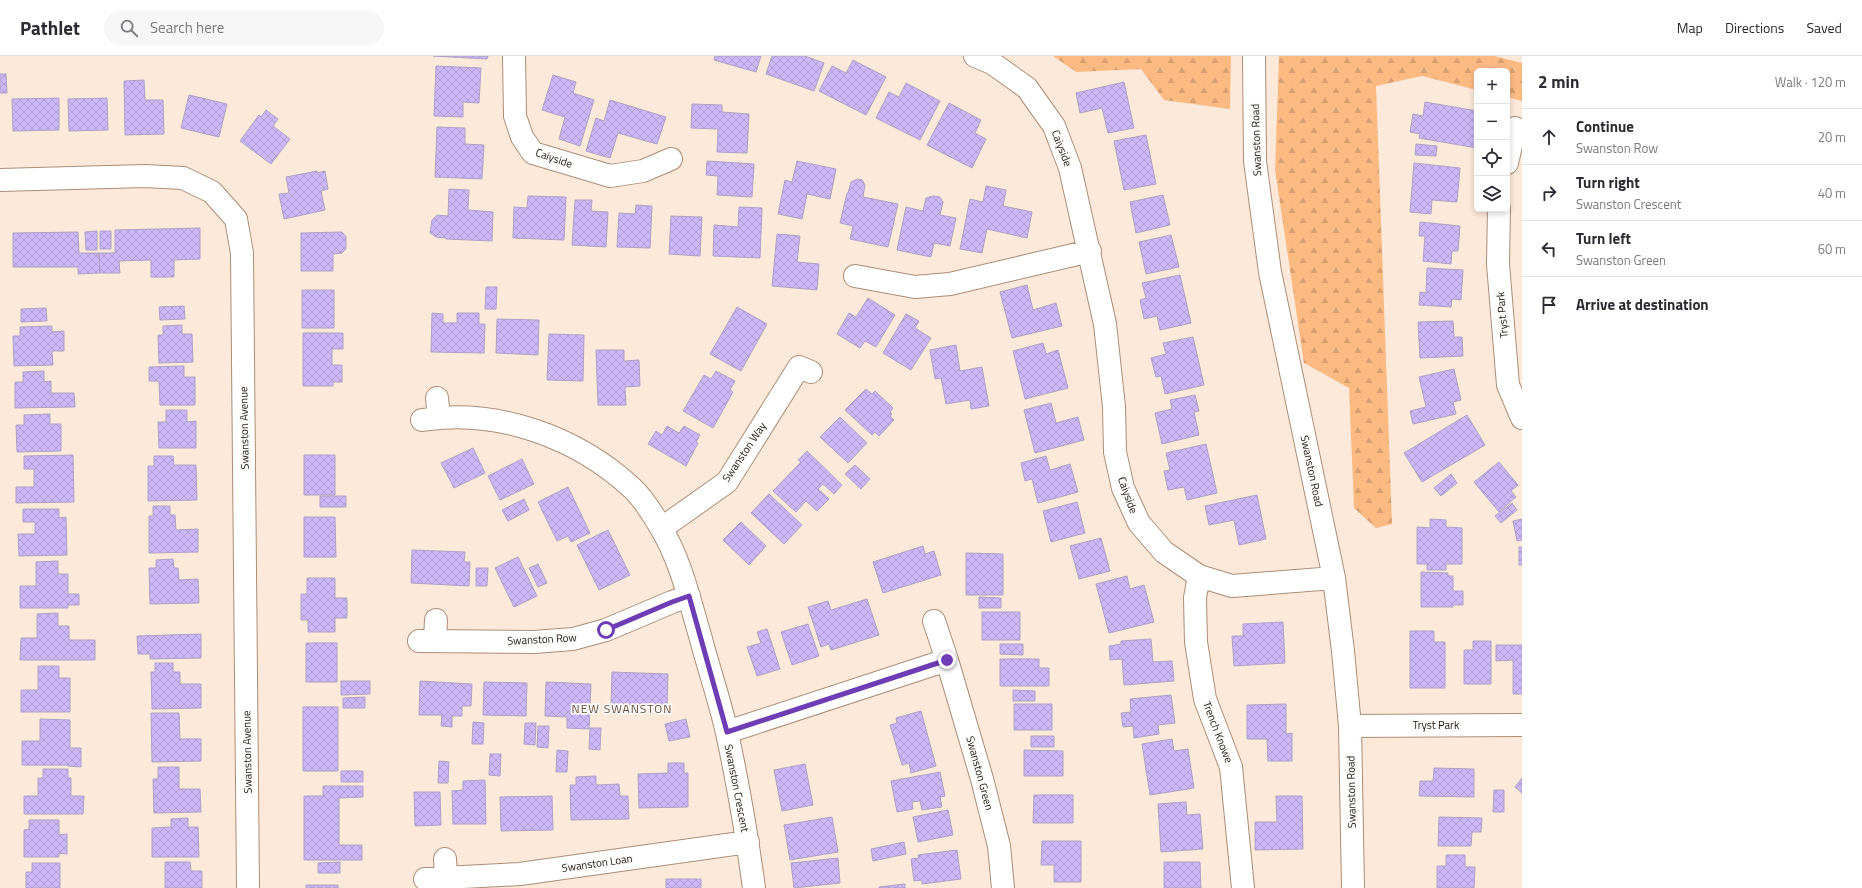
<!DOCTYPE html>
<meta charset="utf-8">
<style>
body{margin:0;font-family:"Titillium Web",sans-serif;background:#f7f7f7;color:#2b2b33}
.controls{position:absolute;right:12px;top:12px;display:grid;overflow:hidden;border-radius:6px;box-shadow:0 2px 6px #0003}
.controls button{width:36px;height:36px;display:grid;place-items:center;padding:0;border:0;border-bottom:1px solid #e1e1e2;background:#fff;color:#2b2b33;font:20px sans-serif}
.stop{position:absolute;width:12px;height:12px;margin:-9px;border:3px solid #6e3cb4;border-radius:50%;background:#fff}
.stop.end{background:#6e3cb4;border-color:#fff;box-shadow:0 1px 4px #0008}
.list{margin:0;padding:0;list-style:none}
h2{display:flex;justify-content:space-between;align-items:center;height:52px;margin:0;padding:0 16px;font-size:17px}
h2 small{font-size:13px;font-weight:400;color:#7c7c81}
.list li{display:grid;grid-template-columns:26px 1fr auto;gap:12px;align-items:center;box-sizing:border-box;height:56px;padding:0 16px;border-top:1px solid #e1e1e2}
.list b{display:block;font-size:15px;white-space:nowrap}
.list p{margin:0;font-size:13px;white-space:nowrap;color:#7c7c81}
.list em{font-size:13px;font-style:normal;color:#7c7c81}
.icon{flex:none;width:22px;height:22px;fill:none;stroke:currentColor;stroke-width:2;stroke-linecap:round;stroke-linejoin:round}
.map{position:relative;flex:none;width:1522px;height:832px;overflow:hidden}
header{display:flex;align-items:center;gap:24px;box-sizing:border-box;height:56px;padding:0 20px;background:#fff;border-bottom:1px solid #e1e1e2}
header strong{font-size:19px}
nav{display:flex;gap:22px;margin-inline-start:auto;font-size:14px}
.search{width:280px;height:36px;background:#f7f7f7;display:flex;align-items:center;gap:10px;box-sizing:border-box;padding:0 14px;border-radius:22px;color:#7c7c81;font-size:15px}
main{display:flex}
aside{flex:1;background:#fff}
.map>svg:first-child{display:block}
.forest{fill:url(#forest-firs)}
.building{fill:url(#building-cross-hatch);stroke:#aca2c4}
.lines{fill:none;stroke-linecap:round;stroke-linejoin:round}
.street-casing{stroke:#ac8e76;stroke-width:24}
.street{stroke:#fff;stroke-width:22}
.route{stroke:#6e3cb4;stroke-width:5}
.labels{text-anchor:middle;stroke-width:3.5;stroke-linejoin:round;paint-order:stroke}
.street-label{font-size:11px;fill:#23180f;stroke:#fbfbfb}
.neighbourhood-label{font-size:12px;letter-spacing:1px;fill:#694e38;stroke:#fbfbfb}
</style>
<header>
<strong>Pathlet</strong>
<div class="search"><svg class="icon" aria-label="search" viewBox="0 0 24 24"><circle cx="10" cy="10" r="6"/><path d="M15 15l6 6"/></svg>Search here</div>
<nav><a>Map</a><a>Directions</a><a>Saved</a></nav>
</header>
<main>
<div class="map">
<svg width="1522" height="832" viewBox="0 0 1522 832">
<defs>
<pattern id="forest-firs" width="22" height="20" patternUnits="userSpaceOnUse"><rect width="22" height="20" fill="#fcba83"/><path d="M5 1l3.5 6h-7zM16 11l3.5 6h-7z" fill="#d89f70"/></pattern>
<pattern id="building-cross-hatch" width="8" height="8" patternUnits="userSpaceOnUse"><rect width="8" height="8" fill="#ccb8f8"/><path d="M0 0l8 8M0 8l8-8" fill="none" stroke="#af9dd3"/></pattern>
</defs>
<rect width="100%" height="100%" fill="#fde9da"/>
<!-- forest -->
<path class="forest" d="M1053,0H1231L1230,53L1164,44L1141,13L1076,16Z
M1279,0H1494L1522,7V45L1507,41V15H1477V34L1422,20L1376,30L1392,468L1376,472L1354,452L1349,332L1304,307L1275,114Z"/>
<!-- building -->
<path class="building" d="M433,0H488L487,3Z
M715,0H761L756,16L714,4Z
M772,0H805L824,7L814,35L766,18Z
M853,4L886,21L866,59L819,35L832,10L846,17Z
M436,10L481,12L479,47L463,46V61L434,60Z
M0,18H6L7,37H0Z
M553,19L576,26L573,37L594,44L580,90L559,83L565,61L542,54Z
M144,24L145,44H163L164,78L125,79L124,25Z
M1124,26L1134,72L1108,77L1102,52L1080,57L1076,37Z
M906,27L940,45L920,84L876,62L889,36L899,41Z
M189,39L227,48L219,81L181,72Z
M59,42V74L13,75L12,43Z
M107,42L108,74L69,75L68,43Z
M610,44L666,61L657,88L618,77L610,102L586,95L596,62L604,65Z
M1425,46L1477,55V92L1419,82L1420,78L1410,76L1413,58L1423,60Z
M949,47L981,64L975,77L986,83L972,112L927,89Z
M692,48L722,49V56L749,58L747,97L717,96L718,73L691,72Z
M266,54L278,63L273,70L290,83L271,108L240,85L259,59L261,61Z
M437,71L465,72V88L484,89L482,123L435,121Z
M1146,79L1156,128L1124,134L1114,85Z
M1416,88L1437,90L1436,100L1415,99Z
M707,105L754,108L752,141L717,139L718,120L706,119Z
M797,105L836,113L830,143L807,138L802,163L778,158L785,124L792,126Z
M1414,107L1460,112L1457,146L1432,144L1431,158L1410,156Z
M317,115V117L325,115L328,133L321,135L325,154L284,163L279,138L289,137L286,121Z
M857,123L862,124L865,129L863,141L898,148L888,191L850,183L853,170L840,167L847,137H848L851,126Z
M986,130L1006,134L1003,150L1032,156L1027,182L987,173L982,197L960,193L970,143L983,146Z
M449,133L469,134L468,154L493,156L492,185L446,183V182L436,181L430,177L432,164L437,159L448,160Z
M1163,139L1170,169L1136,177L1130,146Z
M528,140L566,141L564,184L513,182L514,151L527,152Z
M933,140L940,141L943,146L940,159L956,162L950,190L934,187L931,201L897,194L906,151L923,155L926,142Z
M575,144H592L591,155L608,156L606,191L572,189Z
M636,149L652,150L650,192L617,191L619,157L635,158Z
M739,151L762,152L760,202L713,200L714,169L738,171Z
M671,160L702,161L700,200L669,198Z
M1420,166L1460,170L1458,195H1452L1451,208L1423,205L1425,180H1419Z
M200,172V203L174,204V221H151V204L119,205L120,217H100L99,197H115V174Z
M97,175V194H86L85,176Z
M100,175H111V193H100Z
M78,176L79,197H99L100,217L78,218V211H13V177Z
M342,176L346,181V193L342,197L333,198V215H301V177Z
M777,178L800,180L797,206L819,208L817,234L772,230Z
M1171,179L1179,211L1146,218L1139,186Z
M1427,212L1463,214L1461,244L1452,243L1451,251L1419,249L1420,236L1426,237Z
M1180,219L1191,267L1160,274L1157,260L1144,263L1140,244L1146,242L1142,227Z
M1027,229L1033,254L1056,247L1062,270L1012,282L1000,236Z
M486,231H497L496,253H485Z
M302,234H334V272H302Z
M868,242L895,259L876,291L865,285L860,292L837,278L849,257L856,261Z
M184,250L185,263L160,264L159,251Z
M737,251L767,268L741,315L710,298Z
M46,252L47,265L21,266V253Z
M432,257L443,258V267H457V257H479V268H485L484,297L431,296Z
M906,258L919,265L915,272L931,282L911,314L883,297Z
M497,263L539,264L538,299L496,297Z
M1453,265L1454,281H1462L1463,300L1420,302L1418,266Z
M182,269V278H192L193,306L159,307L158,279H163V270Z
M52,270V276L64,275V295H52L53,309L14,310L13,280H20V271Z
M303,277H343V293H332V309H342V326H333V330H303Z
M549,278L584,279L583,325L547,324Z
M1193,281L1204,329L1165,338L1161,320L1156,321L1151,302L1166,298L1163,287Z
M1043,287L1046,298L1058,294L1068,332L1025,343L1013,295Z
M956,289L960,315L982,311L989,350L971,353L970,344L946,348L941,322L935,323L930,294Z
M596,294H624V305L639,304L640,330L625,331L626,349H598Z
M184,310V321H195V349H160L159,325H149V311Z
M1454,313L1461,344L1453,346L1456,358L1413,368L1410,355L1426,351L1419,321Z
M44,315V326L51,325V337H74L75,351L15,352V326H23V316Z
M716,315L735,325L730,334L733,336L713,372L683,355L704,319L711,323Z
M866,333L872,338L875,335L893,352L890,356L892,358L890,360L894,364L879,380L875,376L872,379L845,354Z
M1195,339L1199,355L1194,356L1199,379L1162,388L1155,357L1172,353L1170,344Z
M1051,347L1056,367L1078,361L1084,384L1035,397L1024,354Z
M166,354H187V366L196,365V392H159L158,366H166Z
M50,358V368H61V395L17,396L16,369H24V359Z
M1467,359L1485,389L1422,426L1404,397Z
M840,361L867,387L848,407L820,381Z
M667,370L679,377L684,370L700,379L696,386L698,387L686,410L648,388L656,375L662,379Z
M1206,388L1217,437L1187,444L1184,431L1168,434L1164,415L1170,414L1166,397Z
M473,392L485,417L454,432L441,407Z
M807,395L842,429L834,438L823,428L818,433L829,443L817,455L806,445L796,456L773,435L801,406L798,404Z
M73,399L74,446L16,447V431H34V413H24V400Z
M304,399H335V439H304Z
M154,400H173L174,409H196L197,444L148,445V410H154Z
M1046,400L1050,414L1070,408L1078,436L1038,447L1032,423L1025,425L1021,407Z
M522,403L534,428L500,444L488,420Z
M1499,406L1518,429L1511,435L1516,441L1499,456L1474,426Z
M855,409L870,423L861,433L845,418Z
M1451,418L1457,427L1441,440L1434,432Z
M568,431L590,477L571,486L568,480L557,485L538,446Z
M769,438L802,469L784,488L751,457Z
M1257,439L1266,483L1239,489L1234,464L1209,469L1205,450Z
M320,440H346V451H320Z
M524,443L529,454L508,465L502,454Z
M1077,446L1085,477L1051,486L1043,455Z
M1512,447L1517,454L1501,467L1495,460Z
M153,450H170V459H175L176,474L198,473V496L149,497V460H153Z
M23,453H59V462L66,461L67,499L19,500L18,478H35V466H23Z
M304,461H335L336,501H304Z
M1430,463L1446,464V471L1462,472V508H1446V514H1427V508H1417V471L1430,472Z
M1522,463V484L1517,485L1513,465Z
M741,466L766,490L749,509L723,484Z
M608,474L630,519L599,534L577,489Z
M1101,482L1110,515L1079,523L1070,490Z
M923,490L925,498L934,495L941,519L883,537L873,506Z
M1519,491H1522V509H1519Z
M412,494L465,496L464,506H470L469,530L411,527Z
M966,497L1003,498V539H966Z
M518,501L537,540L514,551L495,512Z
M173,503L174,512H178L179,524L198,523L199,547L150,548L149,512H156V504Z
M58,505V518H68V538H79V549H68V552H20V530H36V506Z
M538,508L547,527L538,531L529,512Z
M476,512H488L487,530H476Z
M1421,516L1448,517V520H1453V535H1463V549H1453V551H1421Z
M1127,520L1130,533L1144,529L1154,566L1109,577L1096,528Z
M307,522H335V542H347V562H335V576H308V564H301V538H307Z
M979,541L1001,542V552H979Z
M867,543L879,579L831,594L829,588L821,591L808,551L828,545L831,554Z
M982,556H1020V584H982Z
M58,557V570H69V584H95V604H20L21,582H37V558Z
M1283,566L1285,607L1234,610L1232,580H1243V568Z
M808,568L819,600L792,609L781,576Z
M767,573L780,613L757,620L747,591L761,587L757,576Z
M1410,575H1434V586H1445V632H1410Z
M201,578V602L150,603V598H138L137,580Z
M1151,583L1153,606L1172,605L1174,625L1124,629L1122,603L1110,604L1109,590L1121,588V585Z
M1473,585H1491V628H1464V594H1473Z
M306,587H337V626H306Z
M1000,588H1023V599L1000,598Z
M1496,589H1522V638H1513V604L1496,605Z
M1000,603H1039V612H1049V630H1000Z
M155,607H173V616H180V628H201V652L152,653L151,616H155Z
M38,610H59V622H70V656H21V634H38Z
M612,616L668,618L667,650L611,648Z
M341,625H370V638L341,639Z
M420,625L472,628L471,650H462V660H452V671L441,670L442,659H419Z
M484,626L527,627L526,660L483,659Z
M546,626L591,628L589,673L567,672V661L545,660Z
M1013,634L1035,635V645H1013Z
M1171,639L1175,667L1158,669L1159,678L1134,682L1133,670L1123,671L1121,657L1131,656L1130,643Z
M365,641V652H343V642Z
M1014,648H1052V674H1014Z
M1286,648V678L1292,677V705H1268L1267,683H1247V649Z
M303,651H338V715H303Z
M921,655L936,710L911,717L909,707L902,709L890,669L897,667L896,662Z
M151,657H179L180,683H201V705L152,706Z
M40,663L70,664V692H81V711L68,710V709H22V685H40Z
M686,663L690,681L669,685L665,668Z
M473,666L484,667L483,688H472Z
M525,667H536L535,689L524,688Z
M538,670H549L548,692L537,691Z
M590,672H601L600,694L589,693Z
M1031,680H1054V691H1031Z
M1172,683L1174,695L1188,693L1194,732L1150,739L1142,688Z
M557,694L568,695L567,716H556Z
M1024,694L1063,695V720H1024Z
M490,698H501L500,720L489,719Z
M439,705L449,706L448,727H438Z
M668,707H684V717H688V751L639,752L638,718L668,717Z
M805,708L813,749L782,755L774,714Z
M158,711H179V733H200L201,756L154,757L153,723H158Z
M1434,712L1474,713V741L1419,740L1420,725H1433Z
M43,713H68V722H71V740H84L83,758H24V740H38V722H43Z
M341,715H363V726H341Z
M940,716L945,740L940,741L942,751L922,754L920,745L912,746L913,753L897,756L891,725Z
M596,720V729L619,728L620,740H628L629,763L571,764L570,729H576V721Z
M1522,722V737L1515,731Z
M485,724L486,768H453L452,735L463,734V725Z
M323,730H363V741L339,742V789H362V804H304V740H323Z
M1494,734H1504V756H1493Z
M414,736H440L441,769L415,770Z
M1034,739H1073V767H1033Z
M552,740L553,774L501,775L500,741Z
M1276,740H1302L1303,793L1255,794V766H1277Z
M1186,746L1187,759L1200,758L1203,793L1161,796L1158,748Z
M948,754L953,779L918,786L913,761Z
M832,761L838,796L790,804L784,769Z
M1439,761L1482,762L1481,776H1472L1471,790H1438Z
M188,762V771H198L199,801H152V772L171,771V763Z
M29,764H59V779L67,778V798L59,797V801H24V774L29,773Z
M1042,785H1081V826H1054V809H1041Z
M904,786L906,798L873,805L871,793Z
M957,794L961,823L922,828V824L914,825L911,803L919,802L918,799Z
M1446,799H1465V811H1475L1474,832H1437V810H1446Z
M838,802L840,827L794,832L791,807Z
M165,806H190L191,815H202V832H165Z
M340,806V817H318V807Z
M1164,806H1200L1201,832H1164Z
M32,807H60V832H26V816H32Z
M666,823H701V832H666Z
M905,828V832H879V831Z
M306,829H338V832H306Z"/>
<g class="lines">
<!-- street casing -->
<g class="street-casing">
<path id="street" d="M514,0L515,60L522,81L533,97L610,120L643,115L671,103
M975,0L992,7L1027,32L1054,70L1070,112L1105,268L1114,351L1115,396L1123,432L1139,467L1164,496L1199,520L1232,530L1334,522
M1254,0L1255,105L1270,216L1334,522L1343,595L1350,670L1353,832
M1507,107L1515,72
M0,124L145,120L183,122L212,136L236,163L242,197L248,832
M1499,153L1498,208L1508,329L1522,362
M855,220L915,231L950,228L1090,195
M437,342L439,361
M422,364C497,352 577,381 632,432C642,441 654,460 661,472C681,505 690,546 701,583C709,614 720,645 727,677C738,728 747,780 754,832
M662,472L727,426L799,311L811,316
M1199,520L1195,542L1196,586L1205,643L1231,711L1243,832
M934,565L947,604
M419,585L534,586L573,583L606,574L672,546L689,540
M435,585L436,564
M1350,670L1522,669
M727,676L947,604L982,723L999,790L1003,832
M445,803L446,821
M425,823L520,818L748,786"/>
</g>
<!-- street -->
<use href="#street" class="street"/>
</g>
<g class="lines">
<!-- route -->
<path class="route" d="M606,574L672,546L689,540L727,676L947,604"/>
</g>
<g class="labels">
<!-- street labels -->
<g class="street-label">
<text transform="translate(1256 84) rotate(-92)" y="4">Swanston Road</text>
<text transform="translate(1062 92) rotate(69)" y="4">Caiyside</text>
<text transform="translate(554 102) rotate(19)" y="4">Caiyside</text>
<text transform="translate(1502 259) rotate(-95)" y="4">Tryst Park</text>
<text transform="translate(244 372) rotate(-91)" y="4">Swanston Avenue</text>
<text transform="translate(744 396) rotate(-56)" y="4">Swanston Way</text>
<text transform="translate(1312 415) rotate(78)" y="4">Swanston Road</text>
<text transform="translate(1128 439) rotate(70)" y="4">Caiyside</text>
<text transform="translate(542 583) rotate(-3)" y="4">Swanston Row</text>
<text x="1436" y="673">Tryst Park</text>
<text transform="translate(1218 676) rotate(69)" y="4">Trench Knowe</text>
<text transform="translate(247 696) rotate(-91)" y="4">Swanston Avenue</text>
<text transform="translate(980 717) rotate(75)" y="4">Swanston Green</text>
<text transform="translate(737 732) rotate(79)" y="4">Swanston Crescent</text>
<text transform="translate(1351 736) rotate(-91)" y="4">Swanston Road</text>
<text transform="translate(597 807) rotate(-8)" y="4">Swanston Loan</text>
</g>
<!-- neighbourhood labels -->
<g class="neighbourhood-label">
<text x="622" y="657">NEW SWANSTON</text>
</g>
</g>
</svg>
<div class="controls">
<button>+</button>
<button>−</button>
<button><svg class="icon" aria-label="locate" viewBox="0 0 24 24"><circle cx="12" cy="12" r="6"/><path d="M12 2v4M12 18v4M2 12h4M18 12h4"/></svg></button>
<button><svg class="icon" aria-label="layers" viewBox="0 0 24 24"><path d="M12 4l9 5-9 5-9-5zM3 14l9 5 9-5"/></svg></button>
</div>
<div class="stop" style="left:606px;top:574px"></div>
<div class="stop end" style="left:947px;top:604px"></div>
</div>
<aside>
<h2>2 min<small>Walk · 120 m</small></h2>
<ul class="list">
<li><svg class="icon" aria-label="ahead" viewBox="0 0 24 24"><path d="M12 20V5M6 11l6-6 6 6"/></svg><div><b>Continue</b><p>Swanston Row</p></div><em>20 m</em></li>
<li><svg class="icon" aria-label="right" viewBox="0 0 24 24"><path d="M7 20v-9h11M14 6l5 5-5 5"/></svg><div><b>Turn right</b><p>Swanston Crescent</p></div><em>40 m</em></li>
<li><svg class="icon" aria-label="left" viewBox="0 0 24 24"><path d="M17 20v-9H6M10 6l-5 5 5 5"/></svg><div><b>Turn left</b><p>Swanston Green</p></div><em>60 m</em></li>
<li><svg class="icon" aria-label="arrive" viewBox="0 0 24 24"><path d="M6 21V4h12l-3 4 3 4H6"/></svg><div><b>Arrive at destination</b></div></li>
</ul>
</aside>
</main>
